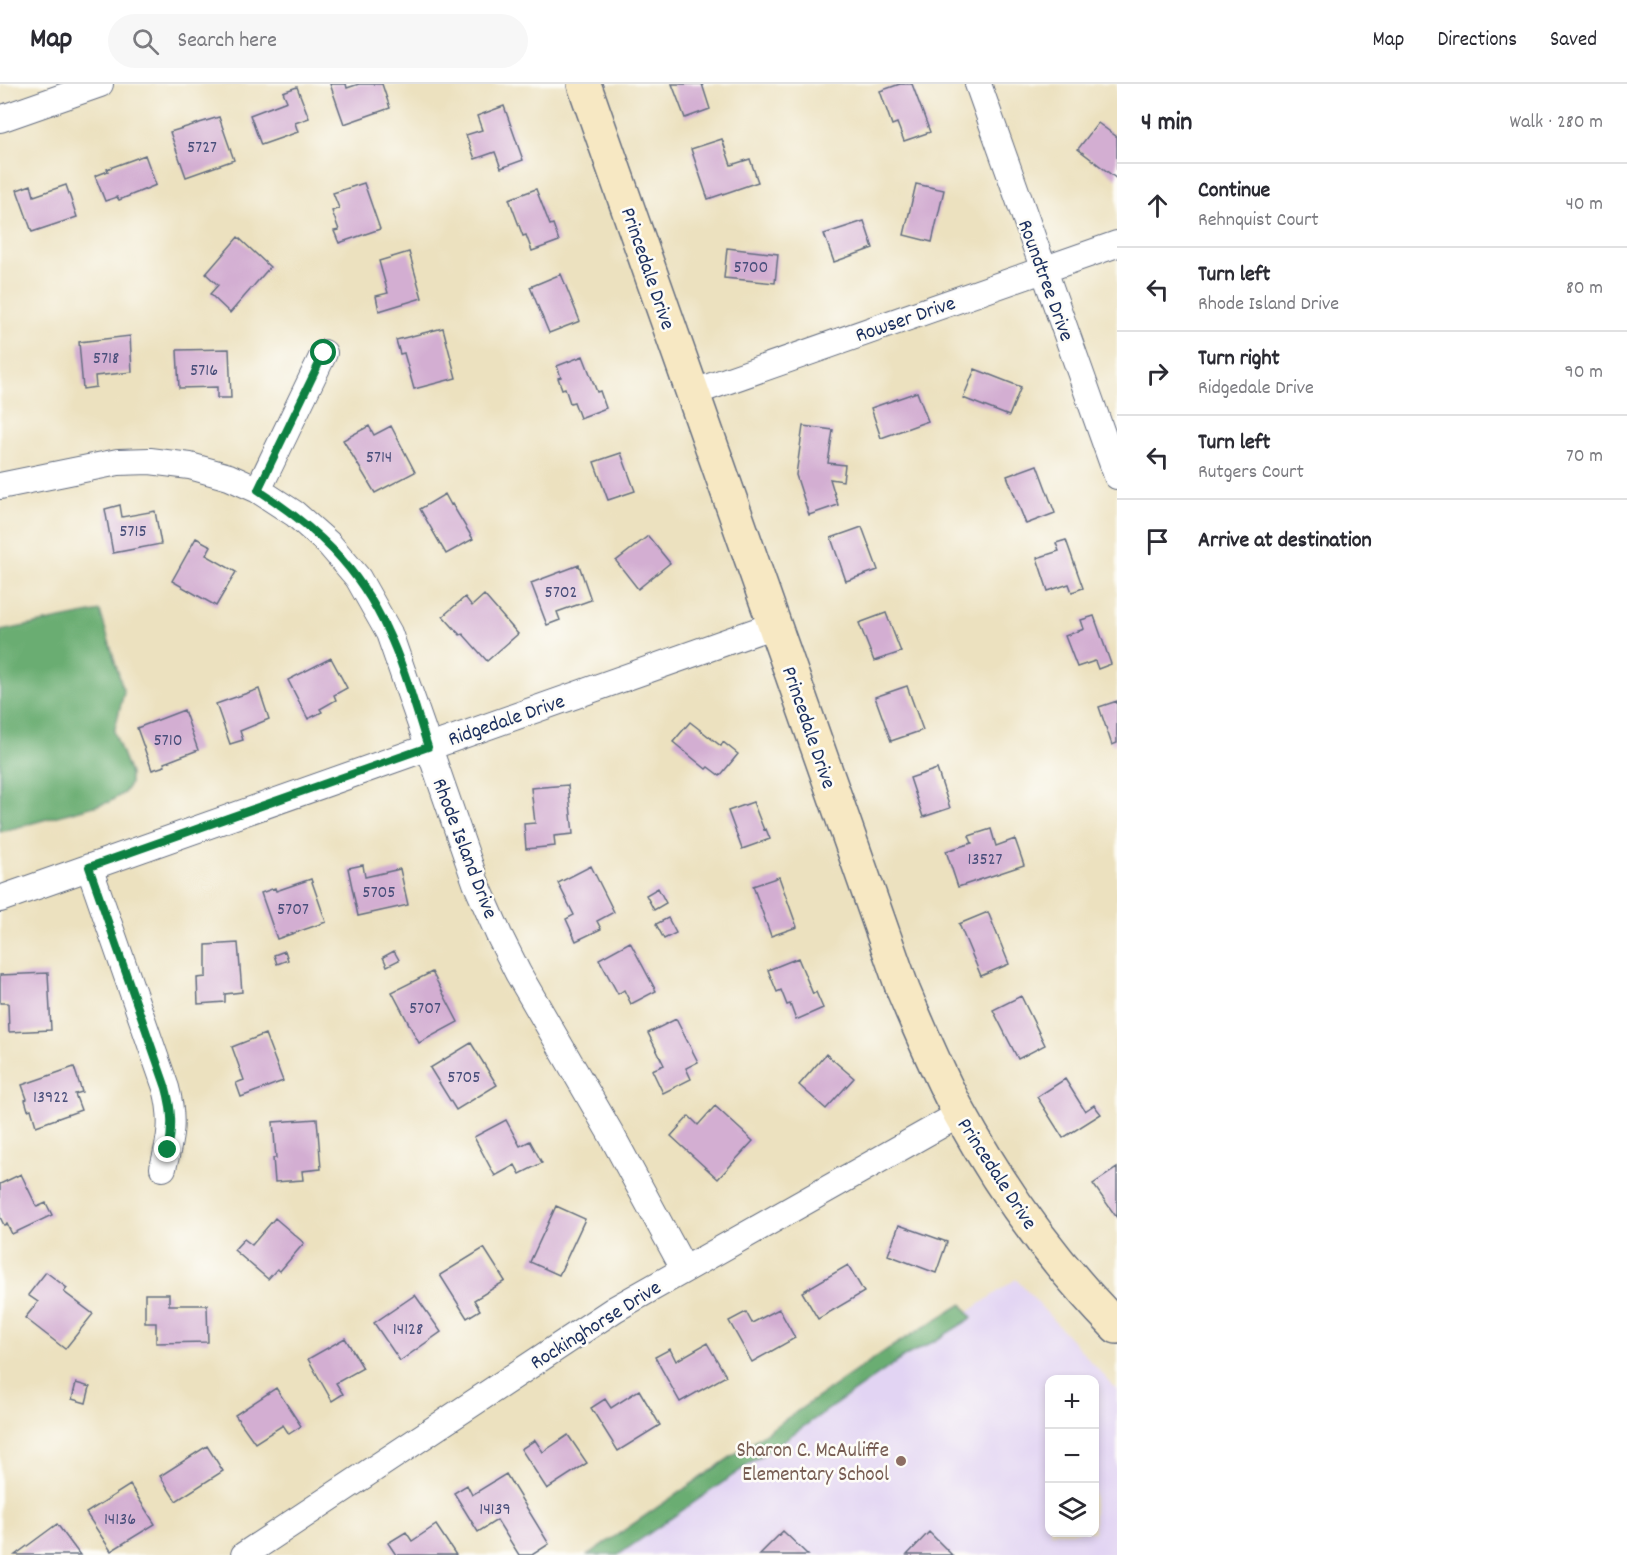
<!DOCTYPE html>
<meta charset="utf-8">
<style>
body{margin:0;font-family:Dekko,sans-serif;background:#f7f7f7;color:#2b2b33}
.controls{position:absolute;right:18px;bottom:18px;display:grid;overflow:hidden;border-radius:12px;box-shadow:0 3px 9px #0003}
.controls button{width:54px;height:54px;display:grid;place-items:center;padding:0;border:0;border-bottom:2px solid #e1e1e2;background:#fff;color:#2b2b33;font:30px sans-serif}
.stop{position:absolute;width:18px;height:18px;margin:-14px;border:4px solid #0b8043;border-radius:50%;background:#fff}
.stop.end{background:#0b8043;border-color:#fff;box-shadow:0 2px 6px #0008}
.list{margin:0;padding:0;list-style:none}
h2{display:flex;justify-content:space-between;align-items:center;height:78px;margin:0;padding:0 24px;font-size:26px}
h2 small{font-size:20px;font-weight:400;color:#7c7c81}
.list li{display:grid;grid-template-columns:39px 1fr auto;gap:18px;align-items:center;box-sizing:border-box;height:84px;padding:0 24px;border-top:2px solid #e1e1e2}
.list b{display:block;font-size:22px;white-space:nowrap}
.list p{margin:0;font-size:20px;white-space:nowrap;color:#7c7c81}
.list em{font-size:20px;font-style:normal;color:#7c7c81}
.icon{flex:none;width:33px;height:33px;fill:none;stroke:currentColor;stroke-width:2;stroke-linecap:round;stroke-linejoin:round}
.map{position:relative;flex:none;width:1117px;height:1471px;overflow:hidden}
header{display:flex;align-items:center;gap:36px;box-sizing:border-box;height:84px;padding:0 30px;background:#fff;border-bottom:2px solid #e1e1e2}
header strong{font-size:28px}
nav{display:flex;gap:33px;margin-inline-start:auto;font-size:21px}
.search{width:420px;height:54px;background:#f7f7f7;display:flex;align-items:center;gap:15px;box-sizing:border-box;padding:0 21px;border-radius:33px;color:#7c7c81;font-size:22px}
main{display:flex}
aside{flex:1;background:#fff}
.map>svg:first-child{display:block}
.built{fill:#e2d4f3;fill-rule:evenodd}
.forest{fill:#6aad72;stroke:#426e68;stroke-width:1.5}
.building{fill:#d3aed2}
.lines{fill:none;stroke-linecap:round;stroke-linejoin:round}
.street-casing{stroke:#646d80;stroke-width:28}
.secondary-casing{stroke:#646d80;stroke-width:36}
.street{stroke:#fff;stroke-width:26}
.secondary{stroke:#f7e8c3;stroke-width:33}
.route{stroke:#0b8043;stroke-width:8}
.education-dot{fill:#8d6e63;stroke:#fdfcf7;stroke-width:2}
.labels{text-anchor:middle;stroke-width:5;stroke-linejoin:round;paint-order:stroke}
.number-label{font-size:18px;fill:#494f7b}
.street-label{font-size:21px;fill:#1b2f5e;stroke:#fdfcf7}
.education-label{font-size:21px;fill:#785e54;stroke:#fdfcf7;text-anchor:end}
</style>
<header>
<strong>Map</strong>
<div class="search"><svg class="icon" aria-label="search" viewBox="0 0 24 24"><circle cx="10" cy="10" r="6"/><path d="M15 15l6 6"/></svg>Search here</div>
<nav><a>Map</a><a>Directions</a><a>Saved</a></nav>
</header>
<main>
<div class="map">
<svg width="1117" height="1471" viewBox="0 0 1117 1471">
<rect width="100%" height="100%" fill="#fdfcf7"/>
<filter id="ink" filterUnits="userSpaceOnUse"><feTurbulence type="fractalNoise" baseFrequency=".0167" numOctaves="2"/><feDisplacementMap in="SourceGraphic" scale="12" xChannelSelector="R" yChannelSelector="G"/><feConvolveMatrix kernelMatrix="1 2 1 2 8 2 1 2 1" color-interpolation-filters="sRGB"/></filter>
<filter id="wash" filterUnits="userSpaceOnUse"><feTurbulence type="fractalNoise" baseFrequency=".008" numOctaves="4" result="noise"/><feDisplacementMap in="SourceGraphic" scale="24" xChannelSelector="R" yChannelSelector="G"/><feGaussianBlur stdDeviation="1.35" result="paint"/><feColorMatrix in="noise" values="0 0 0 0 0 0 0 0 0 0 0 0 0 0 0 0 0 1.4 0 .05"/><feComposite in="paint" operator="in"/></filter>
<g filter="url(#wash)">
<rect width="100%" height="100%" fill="#ece1bf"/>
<!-- built -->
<path class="built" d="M1016,1195L1117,1306V1471H618ZM1050,1296H1094V1448H1050Z"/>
<!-- forest -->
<path class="forest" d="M100,527L124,608L114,648L130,690V700L124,709L109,718L0,748V547Z
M962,1220L972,1234L933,1258L907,1271L618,1471H588L888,1265Z"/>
<g id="blocks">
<!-- building -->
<path class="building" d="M330,0H346L347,4L359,0H382L390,24L344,40Z
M672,0H702L710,25L685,34Z
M900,0H912L930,48L904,57L897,39L892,41L880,7Z
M297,3L309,34L295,39L298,48L261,61L250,31L287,17L283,8Z
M504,22L523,76L501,84L495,68L475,75L466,51L482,46L477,32Z
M219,33L234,76L186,93L170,48Z
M1098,39L1117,53V95L1078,65Z
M722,55L731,81L750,75L758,98L708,115L691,65Z
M145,71L156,101L119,116L117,113L105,117L95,92L108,87L107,85Z
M364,99L380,145L339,159L334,147L339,146L332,127L339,124L333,109Z
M916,100L944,106L932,158L904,151Z
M31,101L34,112L66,101L77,133L32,148L17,106Z
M536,105L550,141L553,140L559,157L532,167L526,151L523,152L509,115Z
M864,137L873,164L834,178L824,150Z
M238,153L270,183L230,229L210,210L218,201L206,190Z
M727,164L778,170L775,199L724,194Z
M409,168L422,214L379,227L376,212L388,209L379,177Z
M561,190L580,237L549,249L530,203Z
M443,244L456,294L414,305L404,269L400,270L396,256Z
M130,252L132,288L95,292L96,303L83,305L79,258Z
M229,265L231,314H217V303L179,304L177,266Z
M583,272L597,308L600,307L606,324L580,334L574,318L570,319L565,304L562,305L558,294L561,293L557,282Z
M975,285L1021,303L1009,332L963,314Z
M917,308L928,337L881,354L871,324Z
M369,342L374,351L391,342L415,388L375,409L343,356Z
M803,342L833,346L828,379L845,381L843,397L830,395L838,421L809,431L796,391Z
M621,369L635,407L608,416L594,378Z
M1037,381L1055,429L1026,440L1007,392Z
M445,410L451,421L452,420L473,455L446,470L420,425Z
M120,421L122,433L155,427L161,460L113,469L105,425Z
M862,443L878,486L846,497L831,454Z
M648,452L670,479L638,505L616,477Z
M196,454L211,462L206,471L236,488L216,522L172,497Z
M1066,456L1083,504L1072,508L1069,500L1048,507L1037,474L1059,467L1056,459Z
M579,481L591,516L557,528L560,536L547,541L531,499Z
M484,511L518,550L487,577L463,550L460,551L443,532L465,513L472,522Z
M886,529L901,568L874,577L859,539Z
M1094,532L1111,580L1098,585L1095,577L1077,583L1065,552L1084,545L1081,536Z
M331,574L347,604L334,611L336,616L320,625L322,628L308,635L288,596Z
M907,602L923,646L891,657L875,613Z
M259,605L269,635L240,647L243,656L230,660L216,620Z
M1117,617V659L1112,661L1099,623Z
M184,626L198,666L164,679L165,682L152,686L137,644Z
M690,638L721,662L723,658L738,670L720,692L708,683L706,685L673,658Z
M937,685L950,724L923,733L910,694Z
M568,701L573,750L554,752L555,762L526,765L524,740L535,739L531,704Z
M753,718L764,746L766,745L770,755L742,765L728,727Z
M991,745L996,762L1015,755L1024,781L958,803L946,767L972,759L969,752Z
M363,781L365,793L400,785L408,821L358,832L348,784Z
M591,782L614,828L597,837L601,845L576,857L566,835L574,831L558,799Z
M779,793L797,843L771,852L753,802Z
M311,795L326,838L277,855L261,809L275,804L276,807Z
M658,804L666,819L654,826L646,811Z
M988,828L1009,880L981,892L959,840Z
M668,834L676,849L664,855L656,840Z
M630,858L656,907L631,920L624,906L618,910L599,875Z
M238,859L242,908L225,910V918L198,920L197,894L206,893V861Z
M285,867L288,876L277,880L274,871Z
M394,867L399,876L387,882L383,873Z
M798,874L813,910L816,908L823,924L796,936L790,920L787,921L781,906L777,908L768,886Z
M432,888L458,938L419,959L392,908Z
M48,889L51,946L9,948L8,919H0V891Z
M1021,912L1045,961L1018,975L993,926Z
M676,935L698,978L686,984L691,995L663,1009L652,986L664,981L648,949Z
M265,950L283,997L241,1013L236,999L244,996L232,963Z
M471,959L497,1001L456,1026L430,984Z
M826,970L854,994L826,1025L799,1001Z
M74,983L82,1008L75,1010L81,1026L36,1042L31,1025L28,1026L25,1016L27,1015L22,1001Z
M1065,995L1085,1027L1094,1021L1101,1030L1063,1054L1037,1013Z
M715,1022L753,1057L718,1095L671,1052L689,1032L698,1041Z
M317,1035L321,1085L302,1087L303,1096L275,1098L273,1074H276L273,1038Z
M506,1036L520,1062L530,1057L542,1079L520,1090L515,1081L495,1092L474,1053Z
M1117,1084V1134L1093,1100Z
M21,1090L37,1123L46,1119L52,1131L12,1150L7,1140L4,1141L0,1133V1100Z
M556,1122L585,1135L559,1191L530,1178Z
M275,1134L304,1159L280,1187L277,1185L268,1195L234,1166L244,1155L252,1161Z
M899,1141L947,1158L936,1189L888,1171Z
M484,1164L505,1197L474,1216L480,1226L467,1234L440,1191Z
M848,1181L864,1208L818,1235L802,1208Z
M46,1188L67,1204L64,1208L93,1230L65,1265L25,1234L38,1218L28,1211Z
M145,1210H169V1221H207L208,1258L156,1259V1239H145Z
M415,1211L441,1248L400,1277L374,1239Z
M779,1225L795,1254L752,1278L729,1237L746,1228L752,1239Z
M345,1254L363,1284L336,1299L343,1310L332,1317L308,1275Z
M707,1259L726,1292L680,1318L655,1273L670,1265L676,1277Z
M76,1299L90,1303L86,1319L72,1315Z
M276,1304L301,1342L289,1350L283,1341L255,1359L235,1331Z
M639,1306L660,1341L618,1367L591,1324L605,1315L611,1324Z
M568,1351L587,1379L547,1405L521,1365L535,1356L543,1368Z
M207,1362L223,1387L176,1417L160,1392Z
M506,1390L549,1460L532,1471H519L497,1436L478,1448L454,1409L467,1401L472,1411Z
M130,1401L155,1440L111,1467L86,1429Z
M57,1440L80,1471H15Z
M436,1441L456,1471H396L388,1459L406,1448L412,1457Z
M783,1447L808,1471H759Z
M929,1448L952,1471H907Z"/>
</g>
</g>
<g filter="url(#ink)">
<use href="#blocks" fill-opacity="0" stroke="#646d80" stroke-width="1.5"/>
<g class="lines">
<!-- street casing -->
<g class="street-casing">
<path id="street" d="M978,0L1117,392
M0,35L100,0
M692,309L1117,160
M0,402L118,378L150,377L190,382L229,393L258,406L295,430L329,460L358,494L389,549L476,799L499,851L518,889L611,1050L684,1185
M258,406L324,269
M89,783L166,1004C174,1035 171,1054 163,1084
M0,815L774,541
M244,1471L615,1225L960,1030"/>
</g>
<!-- secondary casing -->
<g class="secondary-casing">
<path id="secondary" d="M584,0L903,906C921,948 938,990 960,1030C1003,1108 1055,1180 1117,1243"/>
</g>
<!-- street -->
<use href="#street" class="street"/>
<!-- secondary -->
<use href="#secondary" class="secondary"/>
</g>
</g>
<g class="lines" filter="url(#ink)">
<!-- route -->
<path class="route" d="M168,1066C173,1044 172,1026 166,1004L89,783L428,663C416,626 404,581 387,546C358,482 316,444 258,406L324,269"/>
</g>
<!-- markers -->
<circle class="education-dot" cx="901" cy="1377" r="6"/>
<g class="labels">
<!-- number labels -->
<g class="number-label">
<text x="202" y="68">5727</text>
<text x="751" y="188">5700</text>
<text x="106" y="279">5718</text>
<text x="204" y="291">5716</text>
<text x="379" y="378">5714</text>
<text x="133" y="452">5715</text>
<text x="561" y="513">5702</text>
<text x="168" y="661">5710</text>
<text x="985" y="780">13527</text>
<text x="379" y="813">5705</text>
<text x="293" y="830">5707</text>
<text x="425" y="929">5707</text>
<text x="464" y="998">5705</text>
<text x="51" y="1018">13922</text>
<text x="408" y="1250">14128</text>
<text x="495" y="1430">14139</text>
<text x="120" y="1440">14136</text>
</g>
<!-- street labels -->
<g class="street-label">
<text transform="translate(649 184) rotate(71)" y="7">Princedale Drive</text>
<text transform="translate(1047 196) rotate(70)" y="7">Roundtree Drive</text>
<text transform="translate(905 234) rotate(-19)" y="7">Rowser Drive</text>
<text transform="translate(506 635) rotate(-19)" y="7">Ridgedale Drive</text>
<text transform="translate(810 643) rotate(71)" y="7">Princedale Drive</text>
<text transform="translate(466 764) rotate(69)" y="7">Rhode Island Drive</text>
<text transform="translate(998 1089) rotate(57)" y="7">Princedale Drive</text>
<text transform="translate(595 1240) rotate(-32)" y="7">Rockinghorse Drive</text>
</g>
<!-- education labels -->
<g class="education-label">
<text x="889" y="1372">Sharon C. McAuliffe<tspan x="889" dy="24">Elementary School</tspan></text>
</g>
</g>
</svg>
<div class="controls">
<button>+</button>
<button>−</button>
<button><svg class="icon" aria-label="layers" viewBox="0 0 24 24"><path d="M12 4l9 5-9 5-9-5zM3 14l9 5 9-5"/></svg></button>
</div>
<div class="stop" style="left:324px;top:269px"></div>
<div class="stop end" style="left:168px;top:1066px"></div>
</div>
<aside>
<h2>4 min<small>Walk · 280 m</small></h2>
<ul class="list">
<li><svg class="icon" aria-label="ahead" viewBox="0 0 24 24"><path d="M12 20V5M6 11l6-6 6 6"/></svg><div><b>Continue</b><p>Rehnquist Court</p></div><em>40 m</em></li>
<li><svg class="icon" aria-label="left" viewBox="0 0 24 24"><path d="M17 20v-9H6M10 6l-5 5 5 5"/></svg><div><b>Turn left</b><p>Rhode Island Drive</p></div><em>80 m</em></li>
<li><svg class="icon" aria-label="right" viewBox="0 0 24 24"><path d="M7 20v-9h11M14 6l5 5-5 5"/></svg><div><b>Turn right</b><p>Ridgedale Drive</p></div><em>90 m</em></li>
<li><svg class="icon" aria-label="left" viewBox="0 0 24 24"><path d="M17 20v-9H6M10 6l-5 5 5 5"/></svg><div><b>Turn left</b><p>Rutgers Court</p></div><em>70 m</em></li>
<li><svg class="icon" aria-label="arrive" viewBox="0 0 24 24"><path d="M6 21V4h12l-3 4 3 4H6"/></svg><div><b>Arrive at destination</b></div></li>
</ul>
</aside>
</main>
